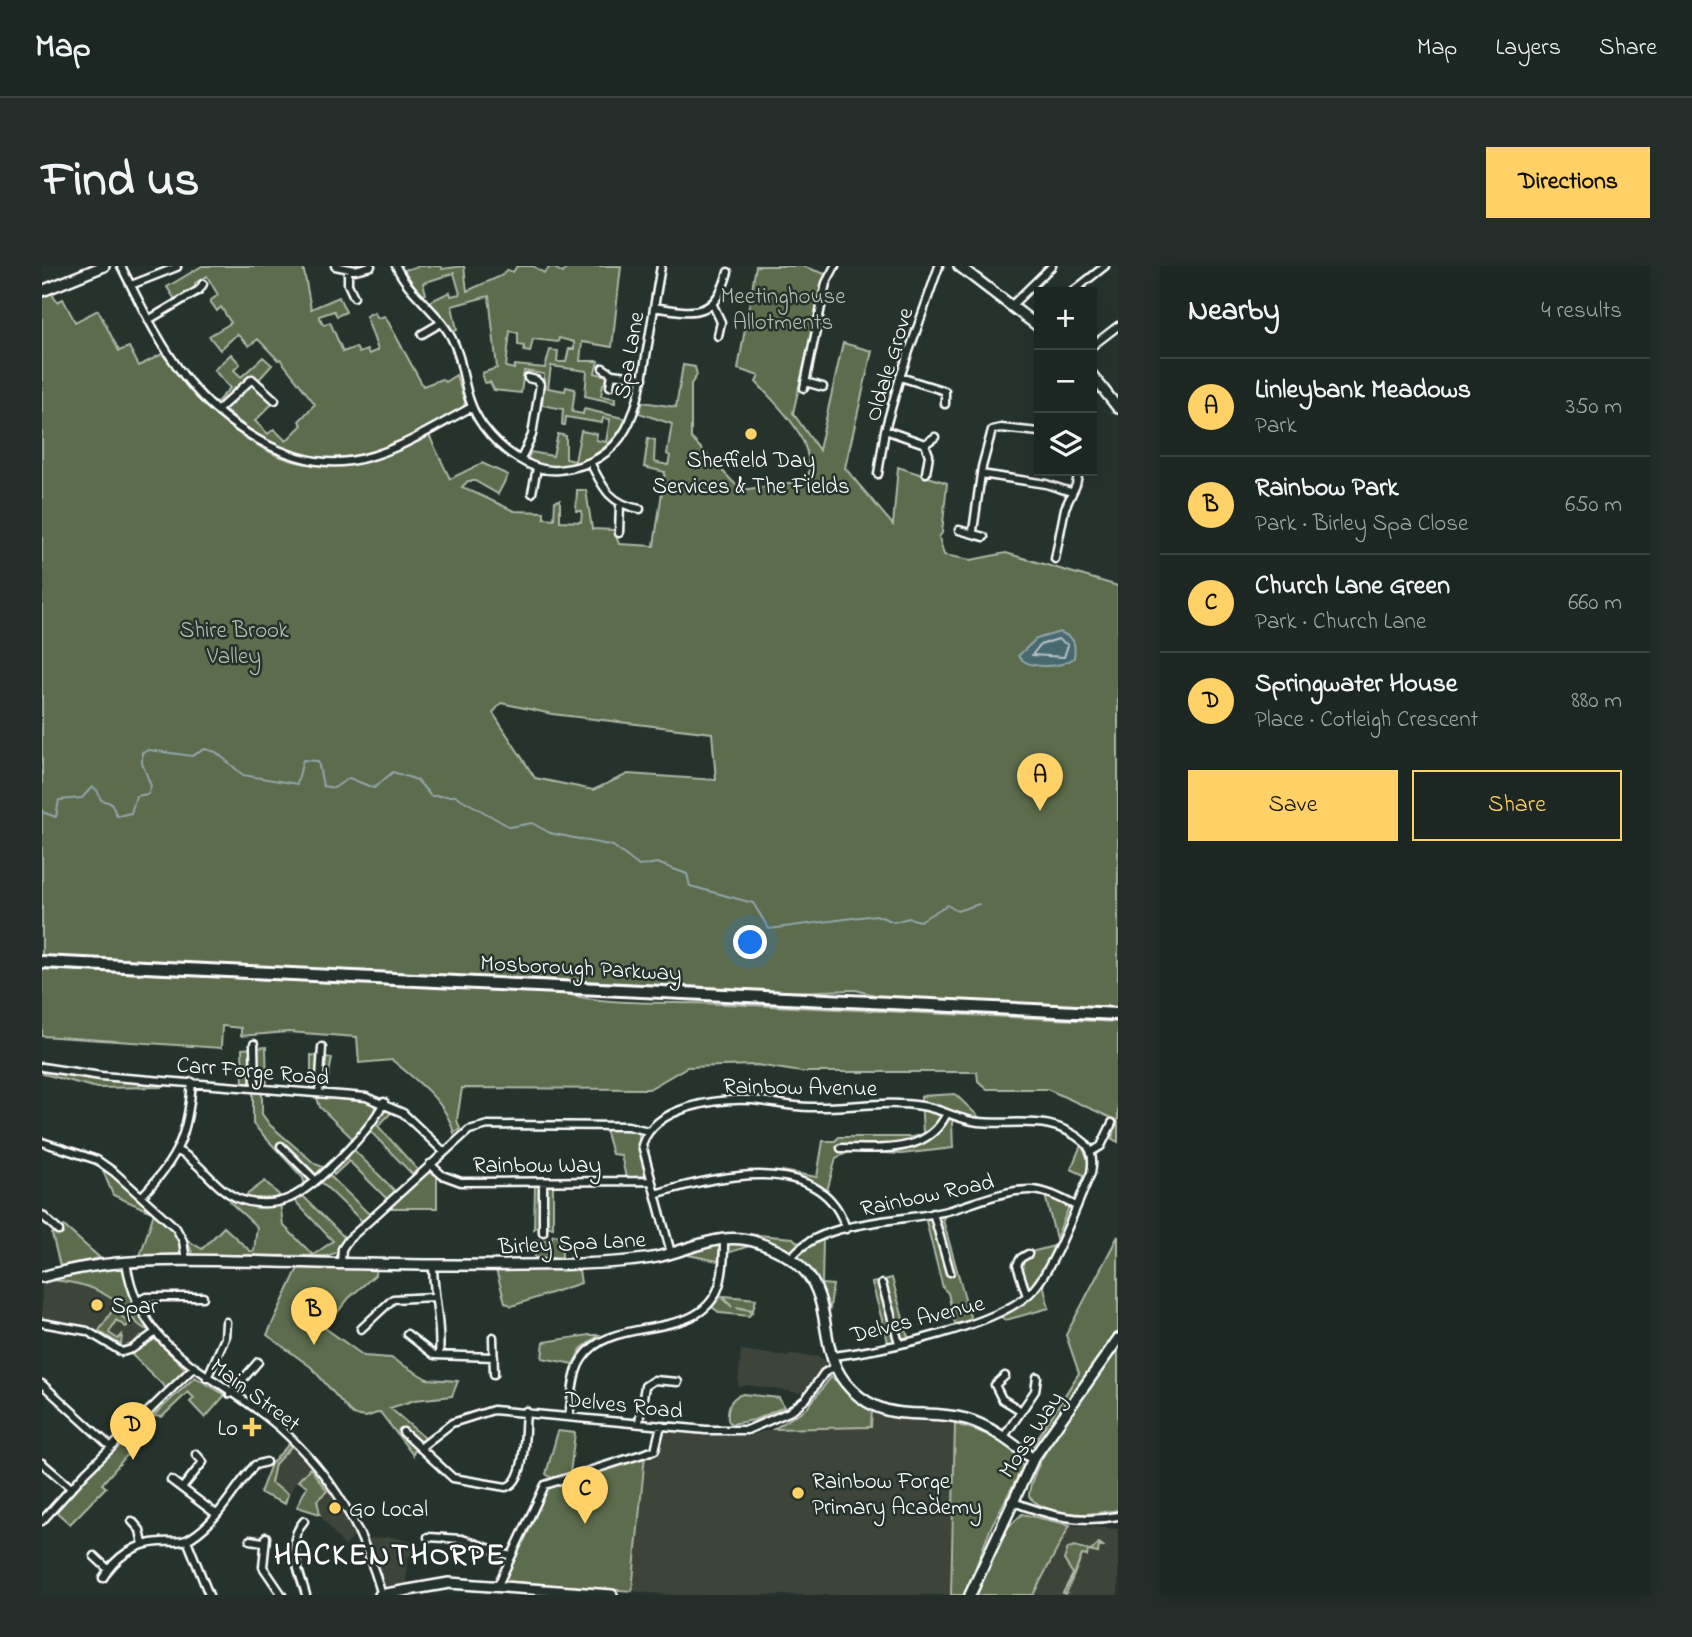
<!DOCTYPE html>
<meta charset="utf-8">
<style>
body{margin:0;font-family:"Indie Flower",sans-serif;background:#252e2a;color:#f1f3f6}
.controls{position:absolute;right:21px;top:21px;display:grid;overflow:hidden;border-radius:0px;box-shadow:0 4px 18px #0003}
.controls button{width:63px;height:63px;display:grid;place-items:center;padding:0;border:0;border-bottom:2px solid #3a4340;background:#1c2622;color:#f1f3f6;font:35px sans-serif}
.you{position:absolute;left:709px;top:677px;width:24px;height:24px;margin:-18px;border:5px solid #fff;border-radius:50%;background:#1a73e8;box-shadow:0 0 0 10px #1a73e833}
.badge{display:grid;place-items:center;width:46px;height:46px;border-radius:50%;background:#ffd166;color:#111;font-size:23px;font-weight:700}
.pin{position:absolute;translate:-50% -58px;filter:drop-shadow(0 2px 4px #0008)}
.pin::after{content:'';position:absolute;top:37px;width:24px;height:21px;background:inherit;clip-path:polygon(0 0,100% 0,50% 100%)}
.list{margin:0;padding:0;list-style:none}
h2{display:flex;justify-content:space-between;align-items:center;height:91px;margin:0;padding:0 28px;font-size:30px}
h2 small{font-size:23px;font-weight:400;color:#a0a5a5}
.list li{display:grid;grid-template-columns:46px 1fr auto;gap:21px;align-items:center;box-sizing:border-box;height:98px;padding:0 28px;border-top:2px solid #3a4340}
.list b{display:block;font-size:26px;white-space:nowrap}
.list p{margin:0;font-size:23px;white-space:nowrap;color:#a0a5a5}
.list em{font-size:23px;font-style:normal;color:#a0a5a5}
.actions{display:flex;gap:14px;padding:21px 28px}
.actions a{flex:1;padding:16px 0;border:2px solid #ffd166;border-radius:0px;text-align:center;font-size:24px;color:#ffd166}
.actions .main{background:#ffd166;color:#111}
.icon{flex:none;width:38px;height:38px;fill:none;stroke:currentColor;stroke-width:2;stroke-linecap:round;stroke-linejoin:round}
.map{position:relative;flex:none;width:1076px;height:1329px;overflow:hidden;border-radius:0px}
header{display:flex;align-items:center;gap:42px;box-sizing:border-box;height:98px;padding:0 35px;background:#1c2622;border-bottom:2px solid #3a4340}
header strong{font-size:33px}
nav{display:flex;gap:38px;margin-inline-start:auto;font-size:24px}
.intro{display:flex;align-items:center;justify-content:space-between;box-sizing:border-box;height:168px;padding:0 42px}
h1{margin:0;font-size:49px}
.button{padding:18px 32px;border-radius:0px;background:#ffd166;color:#111;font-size:24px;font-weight:700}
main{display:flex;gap:42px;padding:0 42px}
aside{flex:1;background:#1c2622;border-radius:0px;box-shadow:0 4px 18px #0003}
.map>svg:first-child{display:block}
.built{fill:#3c443a}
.green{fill:#5c6c4e;stroke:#aeb6a6;stroke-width:2;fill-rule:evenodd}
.water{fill:#4a6971;stroke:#92a5aa;stroke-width:2}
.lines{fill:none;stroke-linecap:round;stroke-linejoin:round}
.shore{stroke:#b7c3c6;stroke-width:2}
.stream{stroke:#92a5aa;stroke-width:2}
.street-casing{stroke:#fff;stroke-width:11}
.secondary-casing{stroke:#fff;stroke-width:14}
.highway-casing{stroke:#fff;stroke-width:16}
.street{stroke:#26332d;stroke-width:6}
.secondary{stroke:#26332d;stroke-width:9}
.highway{stroke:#26332d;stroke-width:10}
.poi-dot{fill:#ffd166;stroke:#26332d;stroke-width:2.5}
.labels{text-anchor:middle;stroke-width:5;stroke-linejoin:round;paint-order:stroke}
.park-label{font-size:23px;fill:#b6bdaf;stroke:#26332d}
.street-label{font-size:23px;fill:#fff;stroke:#26332d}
.poi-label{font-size:23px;fill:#fff;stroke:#26332d;text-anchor:start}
.district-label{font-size:30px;font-weight:bold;letter-spacing:2px;fill:#fff;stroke:#26332d}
</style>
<header>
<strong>Map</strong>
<nav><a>Map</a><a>Layers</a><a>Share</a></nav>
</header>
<div class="intro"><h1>Find us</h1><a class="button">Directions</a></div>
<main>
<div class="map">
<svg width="1076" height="1329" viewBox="0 0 1076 1329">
<rect width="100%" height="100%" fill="#26332d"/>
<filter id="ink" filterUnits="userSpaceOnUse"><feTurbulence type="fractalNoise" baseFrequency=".0143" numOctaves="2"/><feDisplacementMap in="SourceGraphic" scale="14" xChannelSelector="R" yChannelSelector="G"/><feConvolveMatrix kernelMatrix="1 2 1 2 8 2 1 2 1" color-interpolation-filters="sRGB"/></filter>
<g filter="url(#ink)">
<!-- built -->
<path class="built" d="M84,996L86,1009L114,1066L84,1086L45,1065L0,1057V1011Z
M699,1084L746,1091L747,1088L777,1091L788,1097L760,1127L705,1119L698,1121L696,1118Z
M830,1142L846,1151L913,1158L909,1329H628L590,1325L603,1189L616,1184L622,1163L704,1170L732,1163L828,1161Z
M253,1172L313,1246L327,1273L349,1271L372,1276L370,1290L365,1291L364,1321L358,1329H317L330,1327L335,1322L319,1270L314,1268L303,1281L275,1245L268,1203L252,1219L243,1238L218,1227L229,1198Z
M1028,1259L1076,1263V1329H991Z"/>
<!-- green -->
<path class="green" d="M160,0H261L269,43L297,31L304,46L295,50L292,45L277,50L282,59L288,56L301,86L314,81L317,87L325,84L327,88L336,84L324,50L332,46L336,52L343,50L381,120L400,113L403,116L414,109L423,136L421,142C406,154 386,161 369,170C289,210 240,194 174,137L188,122L172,104L189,88L198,98L192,104L199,111L221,91L230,99L212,119L231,137L213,155L226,168L232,163L244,175L260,159L257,155L273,138L238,93L236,94L216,73L207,80L195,68L178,84L167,70L189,57L179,41L175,45L168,35L176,29L165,10L153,17V23L134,35L125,21Z
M377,0H399L400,3L422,0L425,25L459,10L465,4L471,6L475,0H491L502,7L509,0L521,7L526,0H579L570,81L540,76L538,95H556L553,107L565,110L566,115L561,118L559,130L573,132V137L543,130L545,105L509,100L506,122L523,125L524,121L533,123L530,146L541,148L542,143L585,153C568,186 526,213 489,196L486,192L489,186L511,190L516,168L524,170V193L533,195L539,165L555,168L554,174L564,176L568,153L561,152L560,157L524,151L523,159H520L521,143L500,139L502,108L482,105L479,127L452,124L448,116L443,117L440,107L455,102L447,30L410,40L415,64L412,65L387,36L408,26L409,30L418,28L412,7L381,17L384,28L379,30L362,4ZM468,65L476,67V79L482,80V85L488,86L491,73L516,76L517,72L532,76V83H527L524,96H515L516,85L508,84L503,102L473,99L472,103L464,101Z
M714,0H760L783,8L751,147L777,184L801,77L830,85L803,202L851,259L856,201L905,217L900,267L897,271L902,289L929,294L964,287L1076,320V741L844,732L814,724L741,726L0,691V29L9,26L15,36L21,33L33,56L56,44L77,85L87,81L97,100L120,88C205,186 258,236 387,169L408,213L440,197L466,209L456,228L433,215H426L420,221L472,245L502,246V252L512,253L513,235L518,234V255L539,256L540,245H534L535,224H544L550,263L572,264L577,278L612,280L623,206L602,201L606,172L613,174L612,196L626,199L628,190L625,188L630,158L597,147L601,136L634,141L641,99L653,101L655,109L649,118V172L694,219L700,224L766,214C773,172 741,146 714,116L717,110L696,103ZM459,437L510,448L670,467L674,514L586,508L551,524L493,512L451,447Z
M0,703L520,727C572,741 630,735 684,738C814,745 945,749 1076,756V876L1070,873L1074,854L1005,823H945L936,815L935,806H759L715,799L645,801L607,823L420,822L415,854L418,863L412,867C404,835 375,815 350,794L317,797L315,771L246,766L199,770V762L180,760L179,782L0,770Z
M224,781L225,819L201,817L200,783Z
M269,789L290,792L284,823L269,822Z
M3,805L120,816L119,821L55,822L1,808Z
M211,825H220V848L228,859L273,898L281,901L263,920L261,912L211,858Z
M913,828L939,853L914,848L910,857L911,882L859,888L809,885L794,892L785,925L769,917L740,910V905L775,911L781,875H793L797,871H870L881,868L879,830Z
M274,829L324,835L332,838L333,845L311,873L278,841Z
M344,844L351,845L336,860L375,903L371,909L327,864Z
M563,863L596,865L603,910L584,912L579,889L570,888Z
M1039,879L1047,894L1044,910L1029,903Z
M309,881L353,925L345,933L307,895L292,909L287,903Z
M59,900C78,913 147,965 138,988L98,990L112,947L71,929Z
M284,906L328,949L321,956L277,914Z
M384,906L395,909V942H348L345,940Z
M223,915L237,929L241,959L271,989L291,975L249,931L260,929L303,972L297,986L284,990L151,989L145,974L160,983L182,961L208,985H212L215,961L188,936L203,930Z
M511,919V962L499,958L492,963L493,920Z
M1003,929L1027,940L1014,973Z
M903,948L901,954L929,1054L913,1058L906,1027L901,1022L883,951Z
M22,960L58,992L18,1000L10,968Z
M704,968L751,972L759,980L781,973L780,1018L791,1019L788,1042C764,995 752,988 704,968Z
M511,969L520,970V991L493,992L492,974H509Z
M1076,970V1070L994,1181L991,1179L1037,1107L1024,1069Z
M691,976L707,980L682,988L681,996L646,989L665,980Z
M1012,980L999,1009L1007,1042L964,1054L959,1051L991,1028L979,1009L978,996L989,986Z
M78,1000L84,1009L91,1039L106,1064C94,1061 87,1045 77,1038C56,1021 35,1016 9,1014Z
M256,1002L334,1003L333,1009L307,1032L283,1062L322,1090L349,1092L385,1113L416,1115L410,1130L373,1134L348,1142L384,1173L373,1182L371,1189L338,1146L324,1151L311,1149L269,1101L225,1069Z
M454,1004H537L539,1017L470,1040L463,1036Z
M850,1012L866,1071L846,1076L830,1017Z
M679,1030L690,1041L682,1030L714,1033L711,1044L694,1041L711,1045L707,1050L678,1047L670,1041Z
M70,1045L77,1047L87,1058L84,1061L74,1054L67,1067L76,1073L80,1069L79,1079L57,1065Z
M547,1069H557L539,1083L531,1098L500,1092L502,1076Z
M113,1073L145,1104L126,1124L89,1088Z
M1076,1081V1244C1045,1249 1012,1254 987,1231C986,1197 1054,1113 1076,1081Z
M153,1111L183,1129L163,1152L148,1136L152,1132L146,1126L120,1151L111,1150Z
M789,1111L830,1142L829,1161L732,1163L766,1141Z
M701,1128L737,1132L742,1141L712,1154L689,1158L686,1154C685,1141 688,1131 701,1128Z
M913,1158C939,1165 971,1175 981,1201L950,1259L923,1329H909Z
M516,1165L533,1167L528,1208L509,1212L504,1208Z
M81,1173L91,1182L60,1218L64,1221L28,1258L12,1244Z
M247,1178L249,1181L233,1198L229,1217L246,1228L243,1238L218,1227L229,1198Z
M603,1189L590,1325L461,1315L506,1220Z
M268,1202L285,1225L275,1234L278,1248L255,1241L265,1220L256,1215Z
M980,1248L1028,1259L991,1329H935L960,1267Z
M1057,1277L1061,1280H1057L1056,1287L1046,1285L1045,1290L1040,1289L1024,1328L1021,1327L1031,1308L1022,1294L1026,1282L1033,1280L1049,1285Z"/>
<!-- water -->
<path class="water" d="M1018,366C1033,373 1034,376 1032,392C1019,402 987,404 976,390L994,373Z"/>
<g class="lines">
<!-- shore -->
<path class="shore" d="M1016,373L1026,379L1022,391L990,389L998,379Z"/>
<!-- stream -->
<path class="stream" d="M0,546L14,551L17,534L40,532L50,521L55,524L59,534L69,537L75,550L89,547L94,530L106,528L109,520L100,497V486L107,484L150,490L163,483L174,486L201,509L255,518L261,494L276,495L281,520L292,522L307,512L332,522L351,506L375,514L389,530H414L468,561L490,557L508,567L571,580L597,600L615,597L645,608L648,620L711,637L727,663L834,649L852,656L867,652L878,655L905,639L915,645L937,638"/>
<!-- street casing -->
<g class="street-casing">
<path id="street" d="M79,0C98,37 117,78 143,111C180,158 247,204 308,195C351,189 392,161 430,141
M293,0L313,4L329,0
M354,0C367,28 395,44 409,71C425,100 418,128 441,160C457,182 488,207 517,204C587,197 596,142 605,84C610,56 614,28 619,0
M306,4V18L312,31
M89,19L135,1
M1030,26L1063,0
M671,39L679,56L676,70
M970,39L1010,0
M612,41C653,48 673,52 686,6
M108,53L157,24L161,18
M380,68L399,57
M1050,80L1076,60
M561,102L570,108L601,112
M858,111L903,125V138
M763,116L781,121
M568,120L570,108
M762,122L784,17L793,0
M177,143L210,113L233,134
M843,164L883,178L887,189L884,207
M883,178L893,171
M479,193L490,169L498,118L494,114L486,112
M548,196C561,222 568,238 598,243
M836,208L843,164L858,111L897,0
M939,208L1004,218L1029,226
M490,227L495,202
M917,264L942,271
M931,265L940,201L950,164L959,162L997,166
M577,267L578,239
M1013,293L1023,242L1034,219L1037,205
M212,778L213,822
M0,801L59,810L324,831L361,847L401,885
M277,827L280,781
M0,876L55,894L72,906L134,962L141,975L144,994
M239,880L273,914
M799,882C838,882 886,889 905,847
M136,885C159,896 172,922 195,932C211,939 232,939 248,932C276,919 329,864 342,836
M1049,886L1059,880L1070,857
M388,898L400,909L419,916L608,915
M613,928C670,911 781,883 804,963
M100,930C136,892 146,869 150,816
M891,947L908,1006
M0,949L17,965
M501,966V917
M629,987L600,879C612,840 676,832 711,834C730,836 749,841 769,841C806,842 844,834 880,840C900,843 917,854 936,856C973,860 1010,847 1043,877C1051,885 1051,897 1049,907C1034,940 1014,997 992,1023C961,1059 839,1085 790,1090
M749,992C777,953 861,956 905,945C931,938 961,924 988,924C1004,924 1020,933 1034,940
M84,996C99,1093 176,1106 238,1162C291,1210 320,1260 340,1329
M299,997L300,983L306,974L427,864L446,859L586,860L606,865
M391,999C391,1030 400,1058 397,1089
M840,1018L857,1077
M985,1030L975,999L979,992L986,988
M94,1036L104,1031H161
M0,1057L45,1065L80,1086L90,1083L114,1066
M319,1063L351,1033L392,1031
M365,1068L392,1089L452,1091
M451,1071L452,1108
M963,1110L953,1119L960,1133L978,1144
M165,1112L183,1072L184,1056
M0,1118L69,1181
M188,1128L216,1096
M527,1150C530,1132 530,1108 540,1093C570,1046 657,1079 677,1020C682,1005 682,987 682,972
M597,1156L603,1120L612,1114L636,1116
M361,1166L411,1212L464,1221C485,1216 482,1165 484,1145
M961,1172L993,1125L995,1111
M378,1182L410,1157L451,1144L664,1164H705L747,1146L764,1133L782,1107L794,1100
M0,1197L29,1222
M129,1214L174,1248
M141,1221L161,1196L154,1188
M969,1235C1005,1249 1037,1258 1076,1250
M0,1255L44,1206L151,1102
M90,1255L98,1264L101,1278
M262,1255C242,1277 258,1306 264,1329
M224,1271L221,1301L240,1329
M386,1271L420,1273L469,1290
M145,1274L167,1329
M208,1274L221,1276
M52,1290L66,1303
M61,1312C73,1291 94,1277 118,1276C129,1275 140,1278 150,1271C177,1254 192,1222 213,1199L224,1196
M456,1319L503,1219L613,1184L619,1159"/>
</g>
<!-- secondary casing -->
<g class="secondary-casing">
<path id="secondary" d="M917,0L997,61
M0,25L62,0
M1050,109L1076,142
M0,1011C75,989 154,994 232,996C334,998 436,1001 538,998C564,997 590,996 615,991C651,983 680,964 717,977C810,1008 763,1077 809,1123C846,1160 882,1141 924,1153C949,1160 971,1178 991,1193
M338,1329L407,1317L570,1329
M928,1329L991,1193L1076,1073"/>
</g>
<!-- highway casing -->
<g class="highway-casing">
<path id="highway" d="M0,696L1076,748"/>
</g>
<!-- street -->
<use href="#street" class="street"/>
<!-- secondary -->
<use href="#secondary" class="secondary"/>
<!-- highway -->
<use href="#highway" class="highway"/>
</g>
</g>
<!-- markers -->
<g class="poi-dot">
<circle cx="709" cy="168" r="7"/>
<circle cx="55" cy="1039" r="7"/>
<path d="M206.5 1150.5h7v7h7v7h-7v7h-7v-7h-7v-7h7z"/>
<circle cx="756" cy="1227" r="7"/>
<circle cx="293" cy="1242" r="7"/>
</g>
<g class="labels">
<!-- park labels -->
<g class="park-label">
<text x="741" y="37">Meetinghouse<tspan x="741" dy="26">Allotments</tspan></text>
<text x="192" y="371">Shire Brook<tspan x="192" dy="26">Valley</tspan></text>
</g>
<!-- street labels -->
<g class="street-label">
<text transform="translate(586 89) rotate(-80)" y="8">Spa Lane</text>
<text transform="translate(846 98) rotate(-73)" y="8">Oldale Grove</text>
<text transform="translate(539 701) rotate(3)" y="8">Mosborough Parkway</text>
<text transform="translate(211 804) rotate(5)" y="8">Carr Forge Road</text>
<text transform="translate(758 820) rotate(1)" y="8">Rainbow Avenue</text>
<text x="495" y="906">Rainbow Way</text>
<text transform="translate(885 928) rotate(-12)" y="8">Rainbow Road</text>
<text transform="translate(530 976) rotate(-3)" y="8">Birley Spa Lane</text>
<text transform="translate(875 1052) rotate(-14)" y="8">Delves Avenue</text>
<text transform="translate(214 1128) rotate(37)" y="8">Main Street</text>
<text transform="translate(582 1138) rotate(6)" y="8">Delves Road</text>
<text transform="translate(988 1168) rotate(-57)" y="8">Moss Way</text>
</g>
<!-- poi labels -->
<g class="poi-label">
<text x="709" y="201" text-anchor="middle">Sheffield Day<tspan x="709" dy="26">Services &amp; The Fields</tspan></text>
<text x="69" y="1047">Spar</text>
<text x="196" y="1169" text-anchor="end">Lo</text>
<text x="770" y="1222">Rainbow Forge<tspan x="770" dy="26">Primary Academy</tspan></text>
<text x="307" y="1250">Go Local</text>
</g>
<!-- district labels -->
<g class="district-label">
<text x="348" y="1298">HACKENTHORPE</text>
</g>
</g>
</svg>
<div class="controls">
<button>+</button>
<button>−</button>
<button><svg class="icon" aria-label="layers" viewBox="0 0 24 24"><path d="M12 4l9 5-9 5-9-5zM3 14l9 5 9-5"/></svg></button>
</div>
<div class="you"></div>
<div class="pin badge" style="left:998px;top:545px">A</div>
<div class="pin badge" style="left:272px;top:1079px">B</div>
<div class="pin badge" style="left:543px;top:1258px">C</div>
<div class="pin badge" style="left:91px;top:1194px">D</div>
</div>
<aside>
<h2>Nearby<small>4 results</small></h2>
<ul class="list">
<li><span class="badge">A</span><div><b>Linleybank Meadows</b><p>Park</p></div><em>350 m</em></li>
<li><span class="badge">B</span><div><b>Rainbow Park</b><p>Park · Birley Spa Close</p></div><em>650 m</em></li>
<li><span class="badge">C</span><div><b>Church Lane Green</b><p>Park · Church Lane</p></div><em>660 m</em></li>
<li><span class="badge">D</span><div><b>Springwater House</b><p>Place · Cotleigh Crescent</p></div><em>880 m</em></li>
</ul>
<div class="actions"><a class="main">Save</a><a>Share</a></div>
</aside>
</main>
